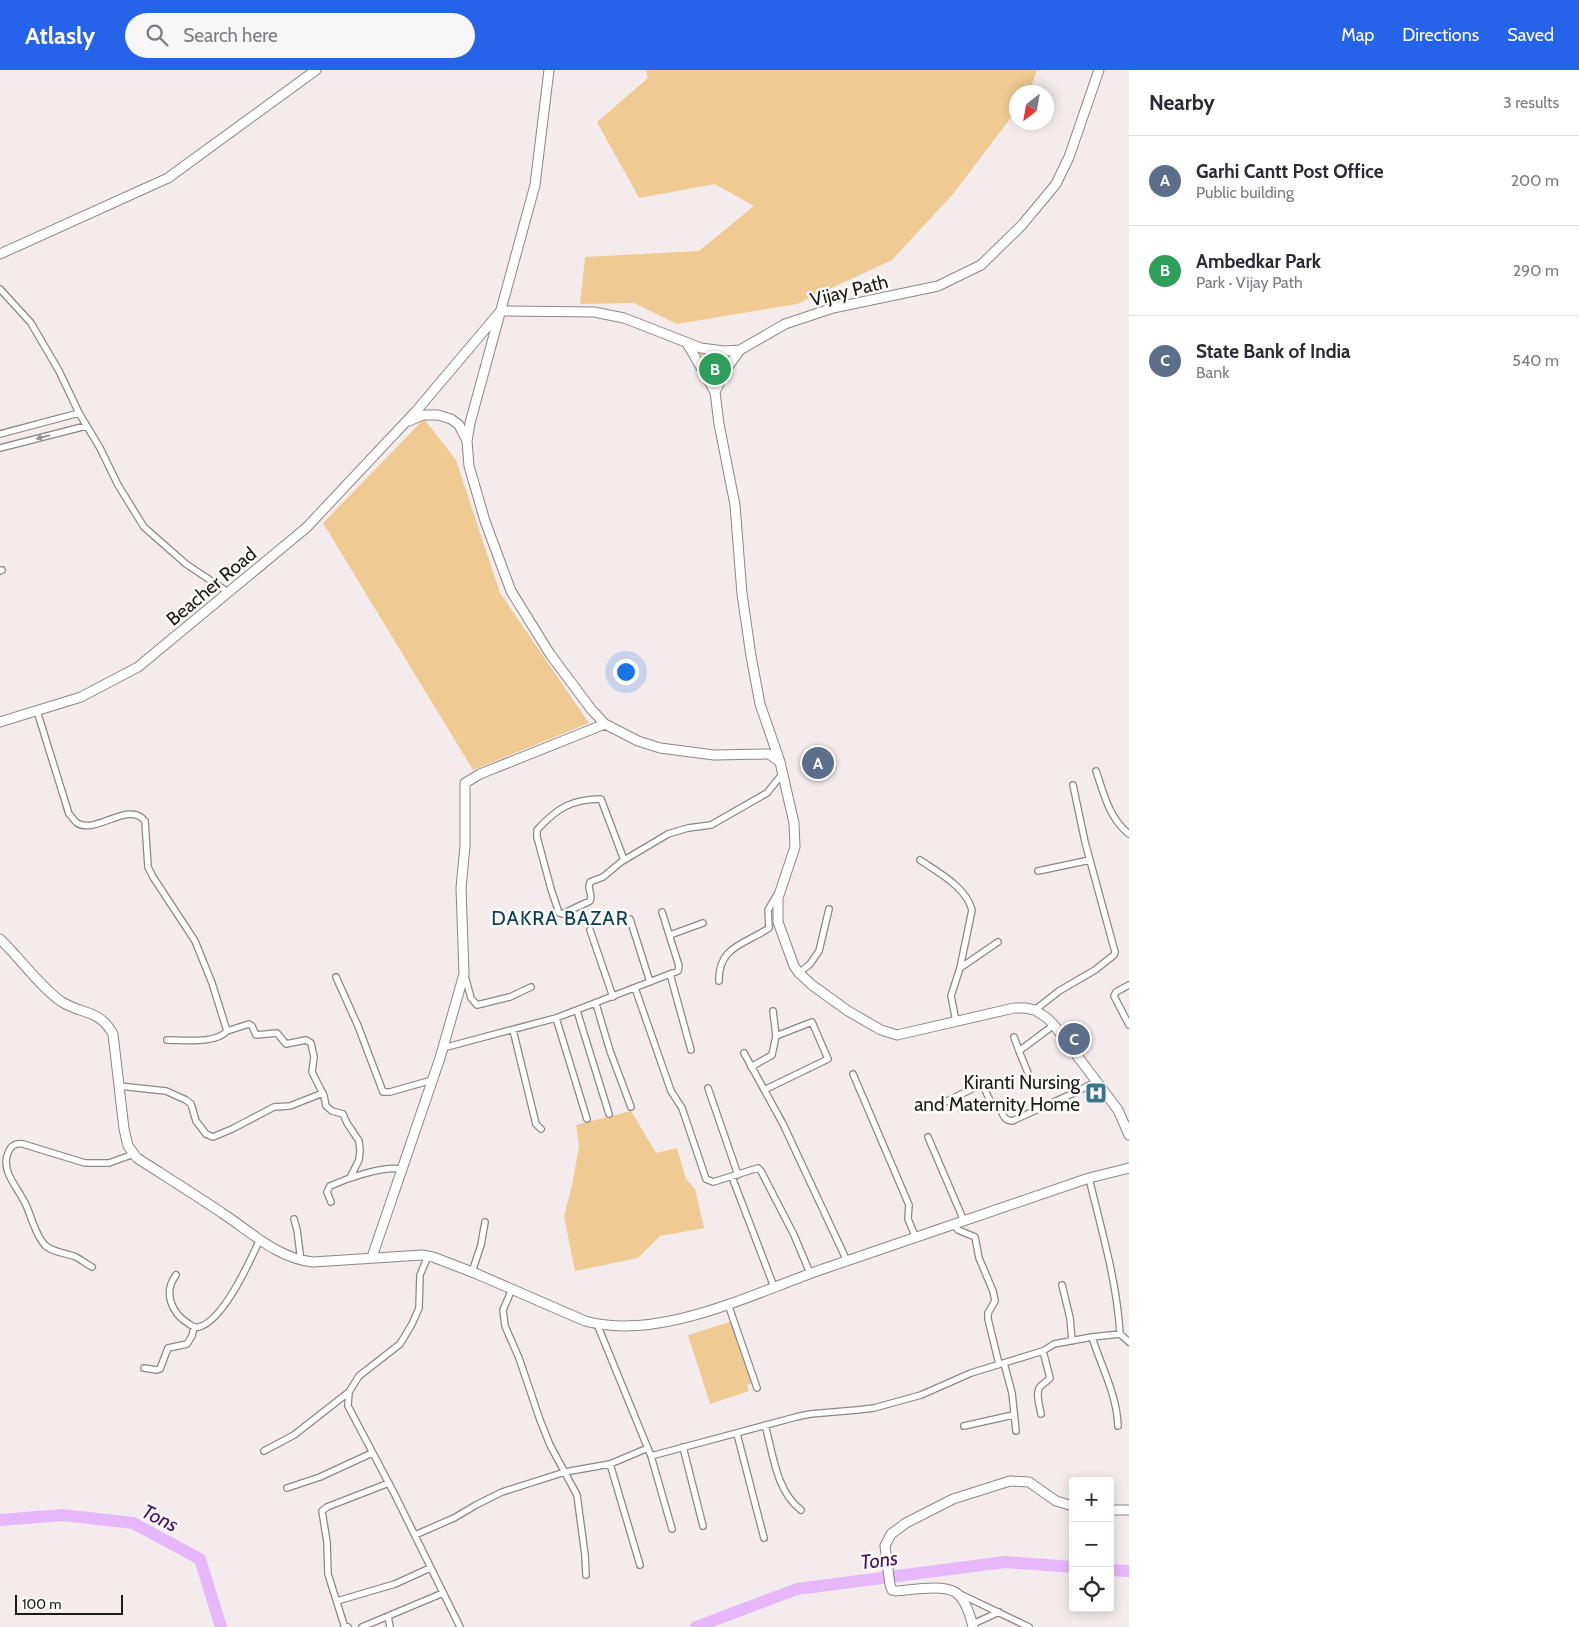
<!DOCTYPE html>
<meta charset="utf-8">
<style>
body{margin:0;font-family:Cabin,sans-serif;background:#f7f7f7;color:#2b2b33}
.controls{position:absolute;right:15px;bottom:15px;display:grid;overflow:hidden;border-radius:5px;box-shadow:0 2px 12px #0003}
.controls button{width:45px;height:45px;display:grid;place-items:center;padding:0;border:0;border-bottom:1px solid #e1e1e2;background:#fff;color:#2b2b33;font:25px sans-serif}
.compass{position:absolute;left:1009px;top:15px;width:45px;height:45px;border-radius:50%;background:#fff;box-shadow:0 2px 12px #0003;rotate:211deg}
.scale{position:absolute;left:15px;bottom:12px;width:108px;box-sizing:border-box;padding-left:5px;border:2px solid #1c1919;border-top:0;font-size:14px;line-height:18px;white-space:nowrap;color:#1c1919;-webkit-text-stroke:4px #fefbfb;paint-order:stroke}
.you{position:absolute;left:625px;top:601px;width:18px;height:18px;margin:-12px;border:4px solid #fff;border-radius:50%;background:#1a73e8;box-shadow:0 0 0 8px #1a73e833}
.badge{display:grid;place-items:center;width:32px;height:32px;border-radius:50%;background:#2563eb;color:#fff;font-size:16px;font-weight:700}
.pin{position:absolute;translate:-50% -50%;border:2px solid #fff;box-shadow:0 1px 5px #0006}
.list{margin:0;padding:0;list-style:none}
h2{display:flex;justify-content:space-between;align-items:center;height:65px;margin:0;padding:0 20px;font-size:21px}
h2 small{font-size:16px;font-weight:400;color:#7c7c81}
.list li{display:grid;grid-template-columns:32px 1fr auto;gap:15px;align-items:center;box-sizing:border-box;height:90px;padding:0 20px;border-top:1px solid #e1e1e2}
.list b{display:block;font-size:19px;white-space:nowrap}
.list p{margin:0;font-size:16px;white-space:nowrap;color:#7c7c81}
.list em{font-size:16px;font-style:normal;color:#7c7c81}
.icon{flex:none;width:28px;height:28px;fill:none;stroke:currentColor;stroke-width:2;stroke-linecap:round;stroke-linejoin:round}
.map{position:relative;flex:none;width:1129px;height:1557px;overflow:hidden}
header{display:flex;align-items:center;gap:30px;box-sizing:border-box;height:70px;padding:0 25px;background:#2563eb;color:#fff}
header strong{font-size:24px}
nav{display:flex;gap:28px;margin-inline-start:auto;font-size:18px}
.search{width:350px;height:45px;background:#f7f7f7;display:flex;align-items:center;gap:12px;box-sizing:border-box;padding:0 18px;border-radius:28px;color:#7c7c81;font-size:19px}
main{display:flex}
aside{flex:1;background:#fff}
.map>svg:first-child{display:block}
.green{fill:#efca92}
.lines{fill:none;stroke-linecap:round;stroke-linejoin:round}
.river{stroke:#e7b7fc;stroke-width:12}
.street-casing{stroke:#8d8686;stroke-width:8}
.secondary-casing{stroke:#8d8686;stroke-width:11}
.street{stroke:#fff;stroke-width:5.5}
.secondary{stroke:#fff;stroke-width:9}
.oneway{fill:#999898}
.labels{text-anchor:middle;stroke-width:5;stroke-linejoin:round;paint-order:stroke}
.street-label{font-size:19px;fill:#1c1919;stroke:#fefbfb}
.poi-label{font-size:19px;fill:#1c1919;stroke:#fefbfb;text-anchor:end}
.neighbourhood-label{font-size:20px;letter-spacing:1px;fill:#0a4151;stroke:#fefbfb}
.water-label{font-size:20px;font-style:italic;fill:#4a0d5f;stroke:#fefbfb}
</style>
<header>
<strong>Atlasly</strong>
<div class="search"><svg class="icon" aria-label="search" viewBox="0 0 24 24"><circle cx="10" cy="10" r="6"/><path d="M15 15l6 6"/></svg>Search here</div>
<nav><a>Map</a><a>Directions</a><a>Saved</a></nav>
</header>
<main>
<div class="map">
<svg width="1129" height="1557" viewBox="0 0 1129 1557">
<rect width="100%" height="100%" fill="#f4ecec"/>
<!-- green -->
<path class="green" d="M646,0H1037L1029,22H1016V41L953,124L892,190L797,234L677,254L634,233L580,234L585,187L699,181L754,136L715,114L639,128L597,52L648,8Z
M700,284L729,288L715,311Z
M424,349L456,390L500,523L589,653L473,700L323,453Z
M631,1041L656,1083L677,1078L686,1109L695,1119L704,1158L660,1166L638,1188L575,1201L564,1146L572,1115L579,1076L576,1055Z
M733,1251L752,1313L747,1315L749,1321L710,1334L688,1265Z"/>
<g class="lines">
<!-- river -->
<path class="river" d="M0,1450L62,1445L133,1453L200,1489L221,1557
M1110,1500L1129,1501
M696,1557L797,1519L1005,1492L1073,1497"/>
<!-- street casing -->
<g class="street-casing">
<path id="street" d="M0,219L31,253L59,301L79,343L100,378L118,415L144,457L186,494L228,522
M0,364L79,343
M0,378L86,356
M0,501L2,500
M37,641L69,744C72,746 74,751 77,753C96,765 129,730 145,751L148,797L153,807L195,871L212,913L227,961L249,954L252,956L256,965L277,963L286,974L306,970L311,973L314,987L312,1002L324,1026L326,1036L332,1041L343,1044L347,1053L359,1071L360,1081L359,1090L350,1108
M1096,701C1104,724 1109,748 1129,764
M624,790L601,729C572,729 557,738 537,760V767L551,819L559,843L562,844L590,831L591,827L589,817L590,812L603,807L621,792L668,764L688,758L711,755L767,723L783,703
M920,790C939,803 966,817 972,840L960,898L951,926L956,951
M1038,801L1090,790
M662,842L679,896L678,901L670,904
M630,849L650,912
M590,860L613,927
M670,865L703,853
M960,898L998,872
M799,903L810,894L819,881L829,839
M465,906L471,928L477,935L510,927L531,917
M336,907L358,956L383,1022H390L432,1010
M719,911C718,876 746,874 769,858L768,840L778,823
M1129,915L1116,922L1114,926L1129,955
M635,918L671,1021L682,1038L706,1109L713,1112L758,1098L761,1101L794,1165L810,1203
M596,934L610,981L631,1037
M1035,940L1059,921L1095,900L1114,885L1115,882L1085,772L1073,715
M577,941L609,1044
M773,941L776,966
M556,948L587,1049
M513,960L536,1054L541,1059
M1014,967L1019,981
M167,970C184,970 216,974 227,961
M443,978L556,948L670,904L691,980
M744,983L783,1054L847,1191
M751,997L772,985L776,966L812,952L828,989L764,1020
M1028,1003L1019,981L1054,955
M853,1004L909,1135L908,1149L916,1168
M119,1016L166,1021L186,1030L191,1034L196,1051L206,1064L213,1067L232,1059L274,1037L290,1036L323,1023
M708,1018L738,1105
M943,1033L978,1016C988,1017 985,1024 990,1030C994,1035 992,1030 997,1035C1004,1041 1001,1050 1012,1051L1076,1022L1097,1011
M928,1067L964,1151
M732,1107L774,1217
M1089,1108C1101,1159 1117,1211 1120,1264
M331,1132L327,1122L330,1116C348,1108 382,1096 401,1099
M294,1149L297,1160L301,1191
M954,1155L958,1160L975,1167L979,1188L993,1221L995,1231L988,1243V1249L999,1294
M428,1186L420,1205L419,1238L412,1254L400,1274L359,1306L349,1322L348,1336L394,1423L460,1557
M92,1197C87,1194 81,1190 76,1187C66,1183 50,1182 44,1174C35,1164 32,1148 26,1135C19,1119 0,1101 8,1083C11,1075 15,1073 23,1074L85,1093H109L134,1084
M472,1202L481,1175L485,1152
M176,1205C163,1222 171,1243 189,1254C192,1256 195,1258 199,1257C224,1250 250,1191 260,1169
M1062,1215L1070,1248L1072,1271
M512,1219L503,1240L505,1256L519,1288L540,1350L550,1375L577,1425L585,1485L586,1505
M728,1234L757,1318
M597,1254L651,1386L672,1459
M1092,1267C1101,1296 1117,1325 1118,1356
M1004,1293L1012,1323L1016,1361
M144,1298L157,1300L160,1299L168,1278L187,1274L192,1266L194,1257
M1041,1344C1040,1337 1035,1323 1040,1317C1043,1313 1047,1312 1050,1308L1043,1281
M765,1355C773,1383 776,1421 801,1440
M964,1356L1013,1345
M737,1364L764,1468
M683,1377L703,1456
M264,1381L294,1365L349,1322
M651,1386L796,1347L810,1344L857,1340L874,1338L921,1325L971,1303L1043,1281L1054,1274L1092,1267L1120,1264L1129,1272
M610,1394L640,1495
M287,1418L320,1407L372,1383
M415,1465L454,1448L476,1435L502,1422L565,1402L610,1394L648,1378
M960,1524L1029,1557
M337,1531L395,1514L430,1498
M388,1546L390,1557
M973,1554L999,1542
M348,1557L344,1555L328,1504L327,1472L322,1441L327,1437L389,1413
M362,1557L443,1523"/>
</g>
<!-- secondary casing -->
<g class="secondary-casing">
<path id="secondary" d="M549,0L535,115L470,353L467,371L469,396L485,451L511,521L550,584L591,639L605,654L638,671L660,678L714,685L764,684H769L780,692
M0,184L168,108L316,0
M501,241L594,242L624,248L701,278L724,281L740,280L785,254L833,238L938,216L981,195L1022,155L1056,114L1069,87L1099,0
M687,273L715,322
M740,280L725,301L715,322L719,354L735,435L742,524L751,586L760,634L780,692L794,753L795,777L778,828V852L794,896L799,903L812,915L848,941L881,960L897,965L1014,938H1025L1035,940L1047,948L1054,955L1118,1040L1129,1065
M409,351L423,345H438L451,349L459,355L467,371
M0,652L81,627L138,597L306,458L417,340L499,243
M0,869C19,887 41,918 62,932C83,945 99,939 113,964L124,1059L128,1076L137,1088C165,1106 194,1124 222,1143C250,1161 278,1189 313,1192L422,1185L433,1187L477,1204L585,1251C661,1272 755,1222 826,1198C914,1168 1001,1138 1089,1108L1129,1098
M372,1187L440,988L464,904L461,818L465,776V713L480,704L605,654
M1110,1440H1129
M973,1557C971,1547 965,1528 955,1522C942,1514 911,1520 896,1521L892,1520L890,1515L885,1476L891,1464L906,1453L953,1429L1010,1411L1029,1412L1056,1431L1073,1436"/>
</g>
<!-- street -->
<use href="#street" class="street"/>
<!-- secondary -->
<use href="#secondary" class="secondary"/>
</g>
<!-- one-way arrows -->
<defs><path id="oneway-solid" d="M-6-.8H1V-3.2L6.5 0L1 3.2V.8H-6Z" transform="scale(1.25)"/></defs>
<use class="oneway" href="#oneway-solid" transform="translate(43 367) rotate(166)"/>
<!-- icons -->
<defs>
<g id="hospital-square" transform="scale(1.125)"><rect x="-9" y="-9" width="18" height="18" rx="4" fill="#38768c" stroke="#fefbfb"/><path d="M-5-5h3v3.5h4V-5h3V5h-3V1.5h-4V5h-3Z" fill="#fff"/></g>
</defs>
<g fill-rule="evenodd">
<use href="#hospital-square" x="1096" y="1023"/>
</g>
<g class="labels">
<!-- street labels -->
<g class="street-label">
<text transform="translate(849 220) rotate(-14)" y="7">Vijay Path</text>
<text transform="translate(211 516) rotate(-40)" y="7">Beacher Road</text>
</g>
<!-- poi labels -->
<g class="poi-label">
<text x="1080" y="1019">Kiranti Nursing<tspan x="1080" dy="22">and Maternity Home</tspan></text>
</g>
<!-- neighbourhood labels -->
<g class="neighbourhood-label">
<text x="560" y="855">DAKRA BAZAR</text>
</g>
<!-- water labels -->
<g class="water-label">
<text transform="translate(160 1448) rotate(26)" y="7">Tons</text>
<text transform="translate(879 1490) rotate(-7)" y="7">Tons</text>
</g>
</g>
</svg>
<div class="controls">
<button>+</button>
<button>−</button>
<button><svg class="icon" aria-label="locate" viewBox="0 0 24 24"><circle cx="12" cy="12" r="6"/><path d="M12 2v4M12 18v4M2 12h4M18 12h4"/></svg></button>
</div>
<svg class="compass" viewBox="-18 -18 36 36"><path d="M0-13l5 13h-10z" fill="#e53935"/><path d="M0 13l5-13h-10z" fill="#7c7c81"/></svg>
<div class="scale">100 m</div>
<div class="you"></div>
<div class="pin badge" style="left:818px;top:693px;background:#5c6f8a">A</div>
<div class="pin badge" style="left:715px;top:299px;background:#2e9e5b">B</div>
<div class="pin badge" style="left:1074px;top:969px;background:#5c6f8a">C</div>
</div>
<aside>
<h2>Nearby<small>3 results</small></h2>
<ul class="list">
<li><span class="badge" style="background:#5c6f8a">A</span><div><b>Garhi Cantt Post Office</b><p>Public building</p></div><em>200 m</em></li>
<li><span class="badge" style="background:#2e9e5b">B</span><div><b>Ambedkar Park</b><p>Park · Vijay Path</p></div><em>290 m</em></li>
<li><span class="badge" style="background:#5c6f8a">C</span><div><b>State Bank of India</b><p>Bank</p></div><em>540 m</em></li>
</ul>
</aside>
</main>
